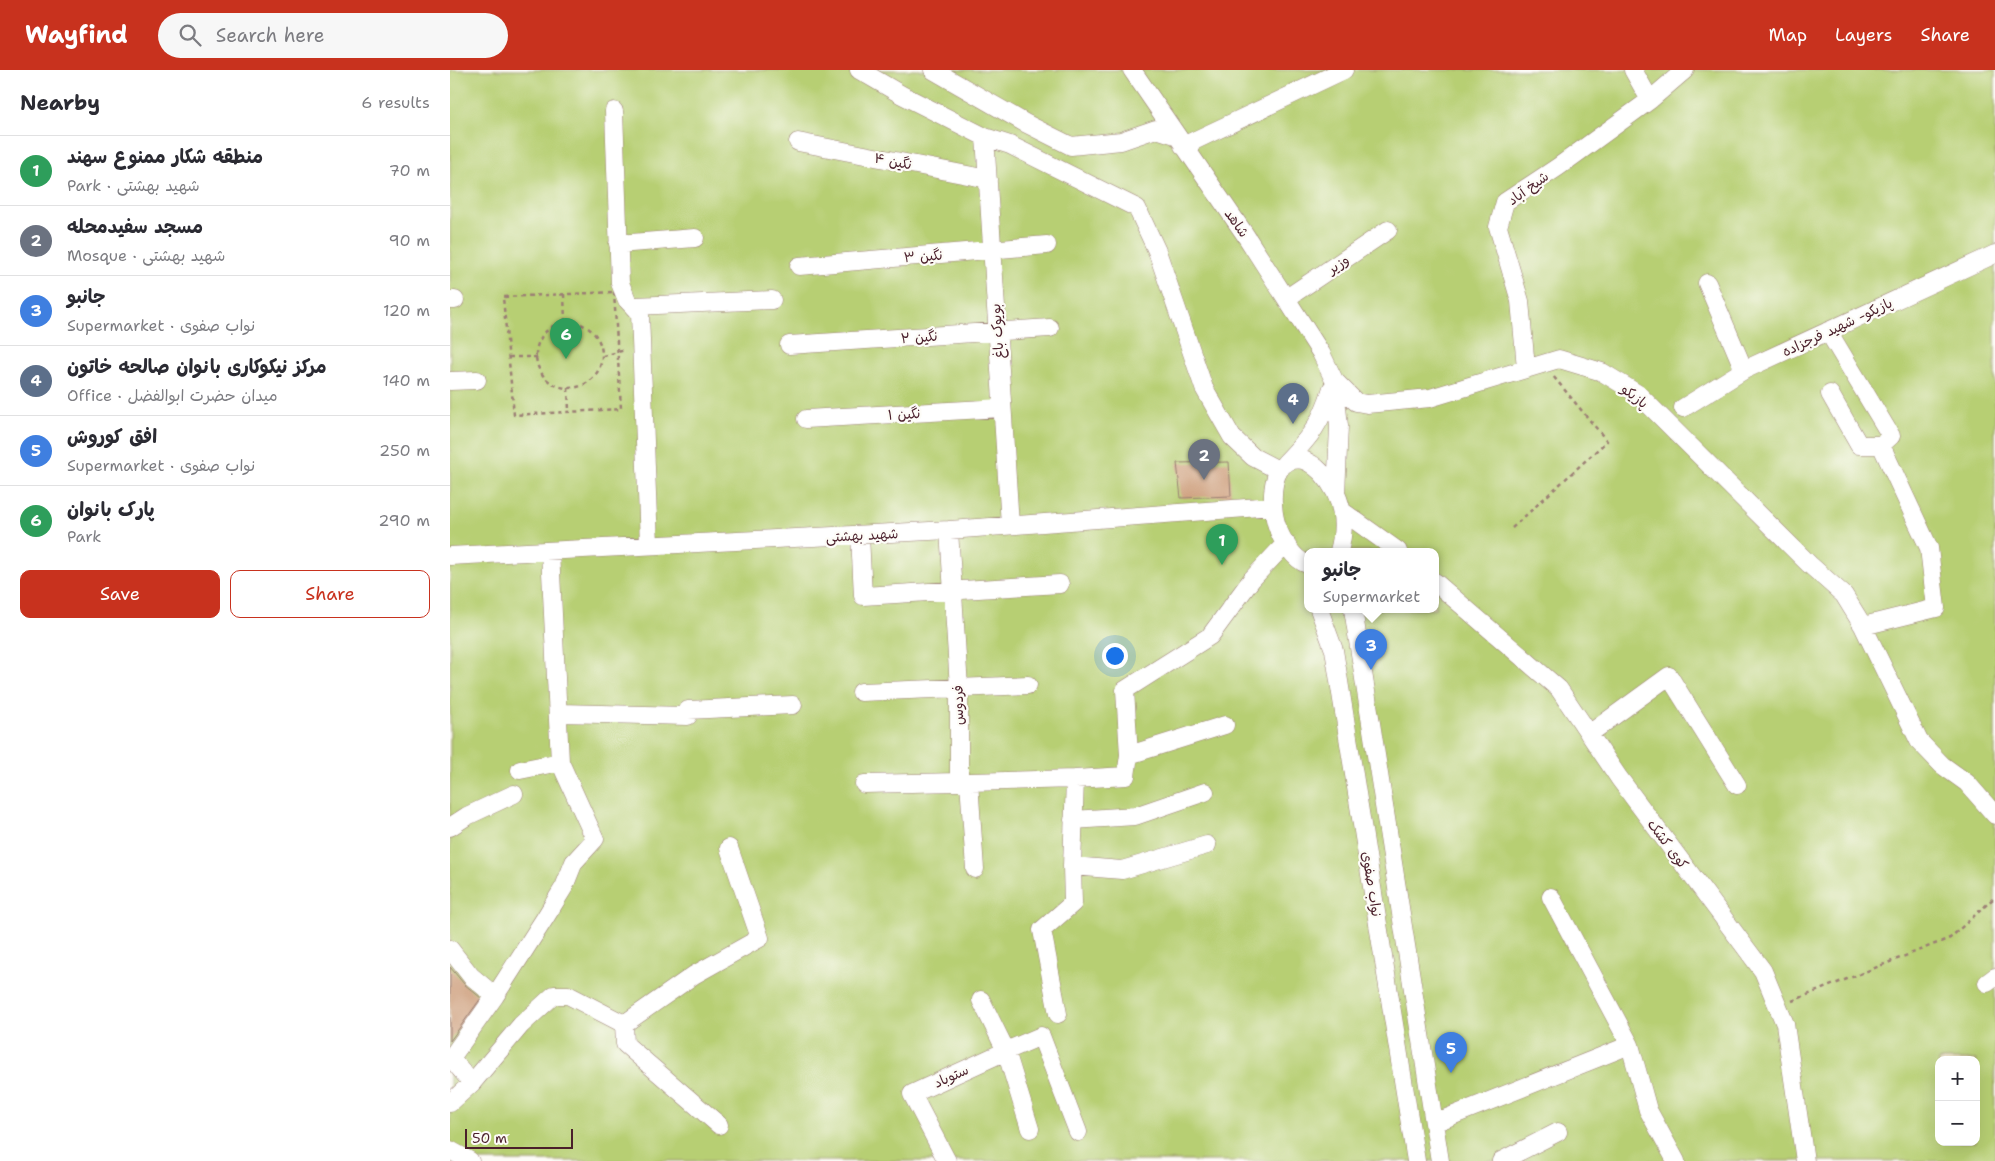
<!DOCTYPE html>
<meta charset="utf-8">
<style>
body{margin:0;font-family:"Shantell Sans","Playpen Sans Arabic",sans-serif;background:#f7f7f7;color:#2b2b33}
.controls{position:absolute;right:15px;bottom:15px;display:grid;overflow:hidden;border-radius:10px;box-shadow:0 5px 20px #0002}
.controls button{width:45px;height:45px;display:grid;place-items:center;padding:0;border:0;border-bottom:1px solid #e1e1e2;background:#fff;color:#2b2b33;font:25px sans-serif}
.scale{position:absolute;left:15px;bottom:12px;width:108px;box-sizing:border-box;padding-left:5px;border:2px solid #4a1f2b;border-top:0;font-size:14px;line-height:18px;white-space:nowrap;color:#4a1f2b;-webkit-text-stroke:4px #fdfcf7;paint-order:stroke}
.you{position:absolute;left:664px;top:585px;width:18px;height:18px;margin:-12px;border:4px solid #fff;border-radius:50%;background:#1a73e8;box-shadow:0 0 0 8px #1a73e833}
.badge{display:grid;place-items:center;width:32px;height:32px;border-radius:50%;background:#c8321e;color:#fff;font-size:16px;font-weight:700}
.pin{position:absolute;translate:-50% -41px;filter:drop-shadow(0 1px 2px #0008)}
.pin::after{content:'';position:absolute;top:26px;width:18px;height:15px;background:inherit;clip-path:polygon(0 0,100% 0,50% 100%)}
.popup{position:absolute;left:854px;top:478px;width:135px;height:65px;box-sizing:border-box;display:grid;place-content:center;border-radius:10px;background:#fff;filter:drop-shadow(0 1px 4px #0005);font-size:16px;white-space:nowrap;color:#7c7c81}
.popup b{font-size:19px;color:#2b2b33}
.popup::after{content:'';position:absolute;left:50%;top:100%;margin-left:-10px;border:10px solid transparent;border-top-color:#fff}
.list{margin:0;padding:0;list-style:none}
h2{display:flex;justify-content:space-between;align-items:center;height:65px;margin:0;padding:0 20px;font-size:21px}
h2 small{font-size:16px;font-weight:400;color:#7c7c81}
.list li{display:grid;grid-template-columns:32px 1fr auto;gap:15px;align-items:center;box-sizing:border-box;height:70px;padding:0 20px;border-top:1px solid #e1e1e2}
.list b{display:block;font-size:19px;white-space:nowrap}
.list p{margin:0;font-size:16px;white-space:nowrap;color:#7c7c81}
.list em{font-size:16px;font-style:normal;color:#7c7c81}
.actions{display:flex;gap:10px;padding:15px 20px}
.actions a{flex:1;padding:11px 0;border:1px solid #c8321e;border-radius:10px;text-align:center;font-size:18px;color:#c8321e}
.actions .main{background:#c8321e;color:#fff}
.icon{flex:none;width:28px;height:28px;fill:none;stroke:currentColor;stroke-width:2;stroke-linecap:round;stroke-linejoin:round}
.map{position:relative;flex:none;width:1545px;height:1091px;overflow:hidden}
header{display:flex;align-items:center;gap:30px;box-sizing:border-box;height:70px;padding:0 25px;background:#c8321e;color:#fff}
header strong{font-size:24px}
nav{display:flex;gap:28px;margin-inline-start:auto;font-size:18px}
.search{width:350px;height:45px;background:#f7f7f7;display:flex;align-items:center;gap:12px;box-sizing:border-box;padding:0 18px;border-radius:28px;color:#7c7c81;font-size:19px}
main{display:flex}
aside{flex:1;background:#fff}
.map>svg:first-child{display:block}
.green{fill:#b7cf73;stroke:#80774f;fill-rule:evenodd}
.building{fill:#ce9f7d}
.lines{fill:none;stroke-linecap:round;stroke-linejoin:round}
.minor-casing{stroke:#9b7f74;stroke-width:19}
.path{stroke:#9b7f74;stroke-width:2.5;stroke-dasharray:4 4;stroke-linecap:butt}
.minor{stroke:#fff;stroke-width:18}
.labels{text-anchor:middle;stroke-width:4.5;stroke-linejoin:round;paint-order:stroke}
.street-label{font-size:14px;fill:#4a1f2b;stroke:#fdfcf7}
</style>
<header>
<strong>Wayfind</strong>
<div class="search"><svg class="icon" aria-label="search" viewBox="0 0 24 24"><circle cx="10" cy="10" r="6"/><path d="M15 15l6 6"/></svg>Search here</div>
<nav><a>Map</a><a>Layers</a><a>Share</a></nav>
</header>
<main>
<aside>
<h2>Nearby<small>6 results</small></h2>
<ul class="list">
<li><span class="badge" style="background:#2e9e5b">1</span><div><b>منطقه شکار ممنوع سهند</b><p>Park · شهید بهشتی</p></div><em>70 m</em></li>
<li><span class="badge" style="background:#6b7280">2</span><div><b>مسجد سفیدمحله</b><p>Mosque · شهید بهشتی</p></div><em>90 m</em></li>
<li><span class="badge" style="background:#3f7fe0">3</span><div><b>جانبو</b><p>Supermarket · نواب صفوی</p></div><em>120 m</em></li>
<li><span class="badge" style="background:#5c6f8a">4</span><div><b>مرکز نیکوکاری بانوان صالحه خاتون</b><p>Office · میدان حضرت ابوالفضل</p></div><em>140 m</em></li>
<li><span class="badge" style="background:#3f7fe0">5</span><div><b>افق کوروش</b><p>Supermarket · نواب صفوی</p></div><em>250 m</em></li>
<li><span class="badge" style="background:#2e9e5b">6</span><div><b>پارک بانوان</b><p>Park</p></div><em>290 m</em></li>
</ul>
<div class="actions"><a class="main">Save</a><a>Share</a></div>
</aside>
<div class="map">
<svg width="1545" height="1091" viewBox="0 0 1545 1091">
<rect width="100%" height="100%" fill="#fdfcf7"/>
<filter id="ink" filterUnits="userSpaceOnUse"><feTurbulence type="fractalNoise" baseFrequency=".02" numOctaves="2"/><feDisplacementMap in="SourceGraphic" scale="10" xChannelSelector="R" yChannelSelector="G"/><feConvolveMatrix kernelMatrix="1 2 1 2 8 2 1 2 1" color-interpolation-filters="sRGB"/></filter>
<filter id="wash" filterUnits="userSpaceOnUse"><feTurbulence type="fractalNoise" baseFrequency=".0096" numOctaves="4" result="noise"/><feDisplacementMap in="SourceGraphic" scale="20" xChannelSelector="R" yChannelSelector="G"/><feGaussianBlur stdDeviation="1.12" result="paint"/><feColorMatrix in="noise" values="0 0 0 0 0 0 0 0 0 0 0 0 0 0 0 0 0 1.4 0 .05"/><feComposite in="paint" operator="in"/></filter>
<g filter="url(#wash)">
<rect width="100%" height="100%" fill="#ecdfbd"/>
<!-- green -->
<path class="green" d="M0,0H1545V1091H0ZM857,481H985V539H857ZM1489,990H1526V1072H1489Z"/>
<g id="blocks">
<!-- building -->
<path class="building" d="M779,392L781,426L731,428L727,393Z
M0,897L14,914L31,928L0,971Z"/>
</g>
</g>
<g filter="url(#ink)">
<use href="#blocks" fill-opacity="0" stroke="#9b7f74" stroke-width="1"/>
<g class="lines">
<!-- minor casing -->
<g class="minor-casing">
<path id="minor" d="M409,0L452,25L535,67L560,75L687,138L707,181L754,318L782,367L803,387L828,400
M483,0L575,53L621,76L671,71L706,59L725,65
M682,0L794,163L871,283L884,310L889,356L886,424
M1183,0L1200,30
M164,41L170,213L177,230L190,244L199,474
M535,67L560,455
M348,72L538,109
M733,76L894,0
M168,174L245,168
M349,196L597,175
M1257,213L1294,300
M837,228L938,160
M0,230H5
M185,236L322,230
M1378,261L1441,366L1431,375
M339,275L600,258
M1076,298L1070,231L1048,157L1055,132L1108,97L1200,30L1235,0
M884,310L906,332L917,334L980,328L1109,289L1152,302L1188,324L1359,494L1394,525L1413,556
M0,311L27,310
M1380,324L1409,375H1431L1479,478L1486,538L1413,556L1469,671L1492,695L1517,713L1545,745
M1233,338L1294,300L1545,184
M356,349L552,338
M835,393C861,366 871,354 882,318
M892,441L948,481
M499,460L509,618V712H519L525,799
M410,465L413,526L610,514
M0,486L499,460L823,436
M857,494C844,490 831,469 827,456C820,436 818,384 853,390C860,392 867,398 872,403C893,426 897,452 889,481
M985,512L1109,619L1169,708L1313,901L1335,954L1355,1091
M869,539L884,580L966,1091
M903,539L990,1091
M411,622L578,615
M109,643L238,646V640L343,635
M1139,664L1219,606L1287,715
M679,685L775,655
M70,700L110,692
M625,709L676,706L679,685L675,620L760,566L802,509L836,473
M519,712L625,709L622,796L623,833L592,860L608,944
M414,714L509,712
M623,750L685,746L755,722
M0,757L17,746L64,724
M622,796L672,800L757,775
M1101,827L1180,975L1198,1040L1226,1091
M0,879L21,906L45,926
M1537,913L1545,907
M174,954L175,974L269,1055
M22,1013L71,955L104,925H118L174,954L244,905L310,868L279,778
M0,1033L22,1013L1,988L45,926L95,848L114,817L124,792L145,769L110,692L100,481
M984,1053L1180,975
M580,1059L556,981L591,966L628,1062
M0,1080L20,1091
M497,1091L462,1024L556,981L531,930
M1051,1091L1108,1062"/>
</g>
<!-- path -->
<path class="path" d="M164,222L171,339L64,345L53,227Z
M114,224L115,252
M86 285a33 33 0 1 1 66 0a33 33 0 1 1-66 0Z
M153,286L175,280
M59,287H87
M118,318L119,341
M1062,458L1157,371L1103,306
M1342,931L1500,868L1545,827"/>
<!-- minor -->
<use href="#minor" class="minor"/>
</g>
</g>
<g class="labels">
<!-- street labels -->
<g class="street-label">
<text transform="translate(443 91) rotate(11)" y="5">نگین ۴</text>
<text transform="translate(1078 118) rotate(-36)" y="5">شیخ آباد</text>
<text transform="translate(787 153) rotate(55)" y="5">شاهد</text>
<text transform="translate(473 186) rotate(-4)" y="5">نگین ۳</text>
<text transform="translate(888 194) rotate(-34)" y="5">وزیر</text>
<text transform="translate(1387 257) rotate(-25)" y="5">پازیکو- شهید فرجزاده</text>
<text transform="translate(547 261) rotate(-94)" y="5">بویوک باغ</text>
<text transform="translate(469 267) rotate(-4)" y="5">نگین ۲</text>
<text transform="translate(1185 326) rotate(38)" y="5">پازیکو</text>
<text transform="translate(454 344) rotate(-3)" y="5">نگین ۱</text>
<text transform="translate(412 465) rotate(-3)" y="5">شهید بهشتی</text>
<text transform="translate(508 635) rotate(-91)" y="5">فردوس</text>
<text transform="translate(1218 774) rotate(53)" y="5">کوی کشک</text>
<text transform="translate(922 814) rotate(81)" y="5">نواب صفوی</text>
<text transform="translate(501 1006) rotate(-24)" y="5">ستوباد</text>
</g>
</g>
</svg>
<div class="controls">
<button>+</button>
<button>−</button>
</div>
<div class="scale">50 m</div>
<div class="you"></div>
<div class="pin badge" style="left:772px;top:495px;background:#2e9e5b">1</div>
<div class="pin badge" style="left:754px;top:410px;background:#6b7280">2</div>
<div class="pin badge" style="left:921px;top:600px;background:#3f7fe0">3</div>
<div class="popup"><b>جانبو</b>Supermarket</div>
<div class="pin badge" style="left:843px;top:354px;background:#5c6f8a">4</div>
<div class="pin badge" style="left:1001px;top:1003px;background:#3f7fe0">5</div>
<div class="pin badge" style="left:116px;top:289px;background:#2e9e5b">6</div>
</div>
</main>
